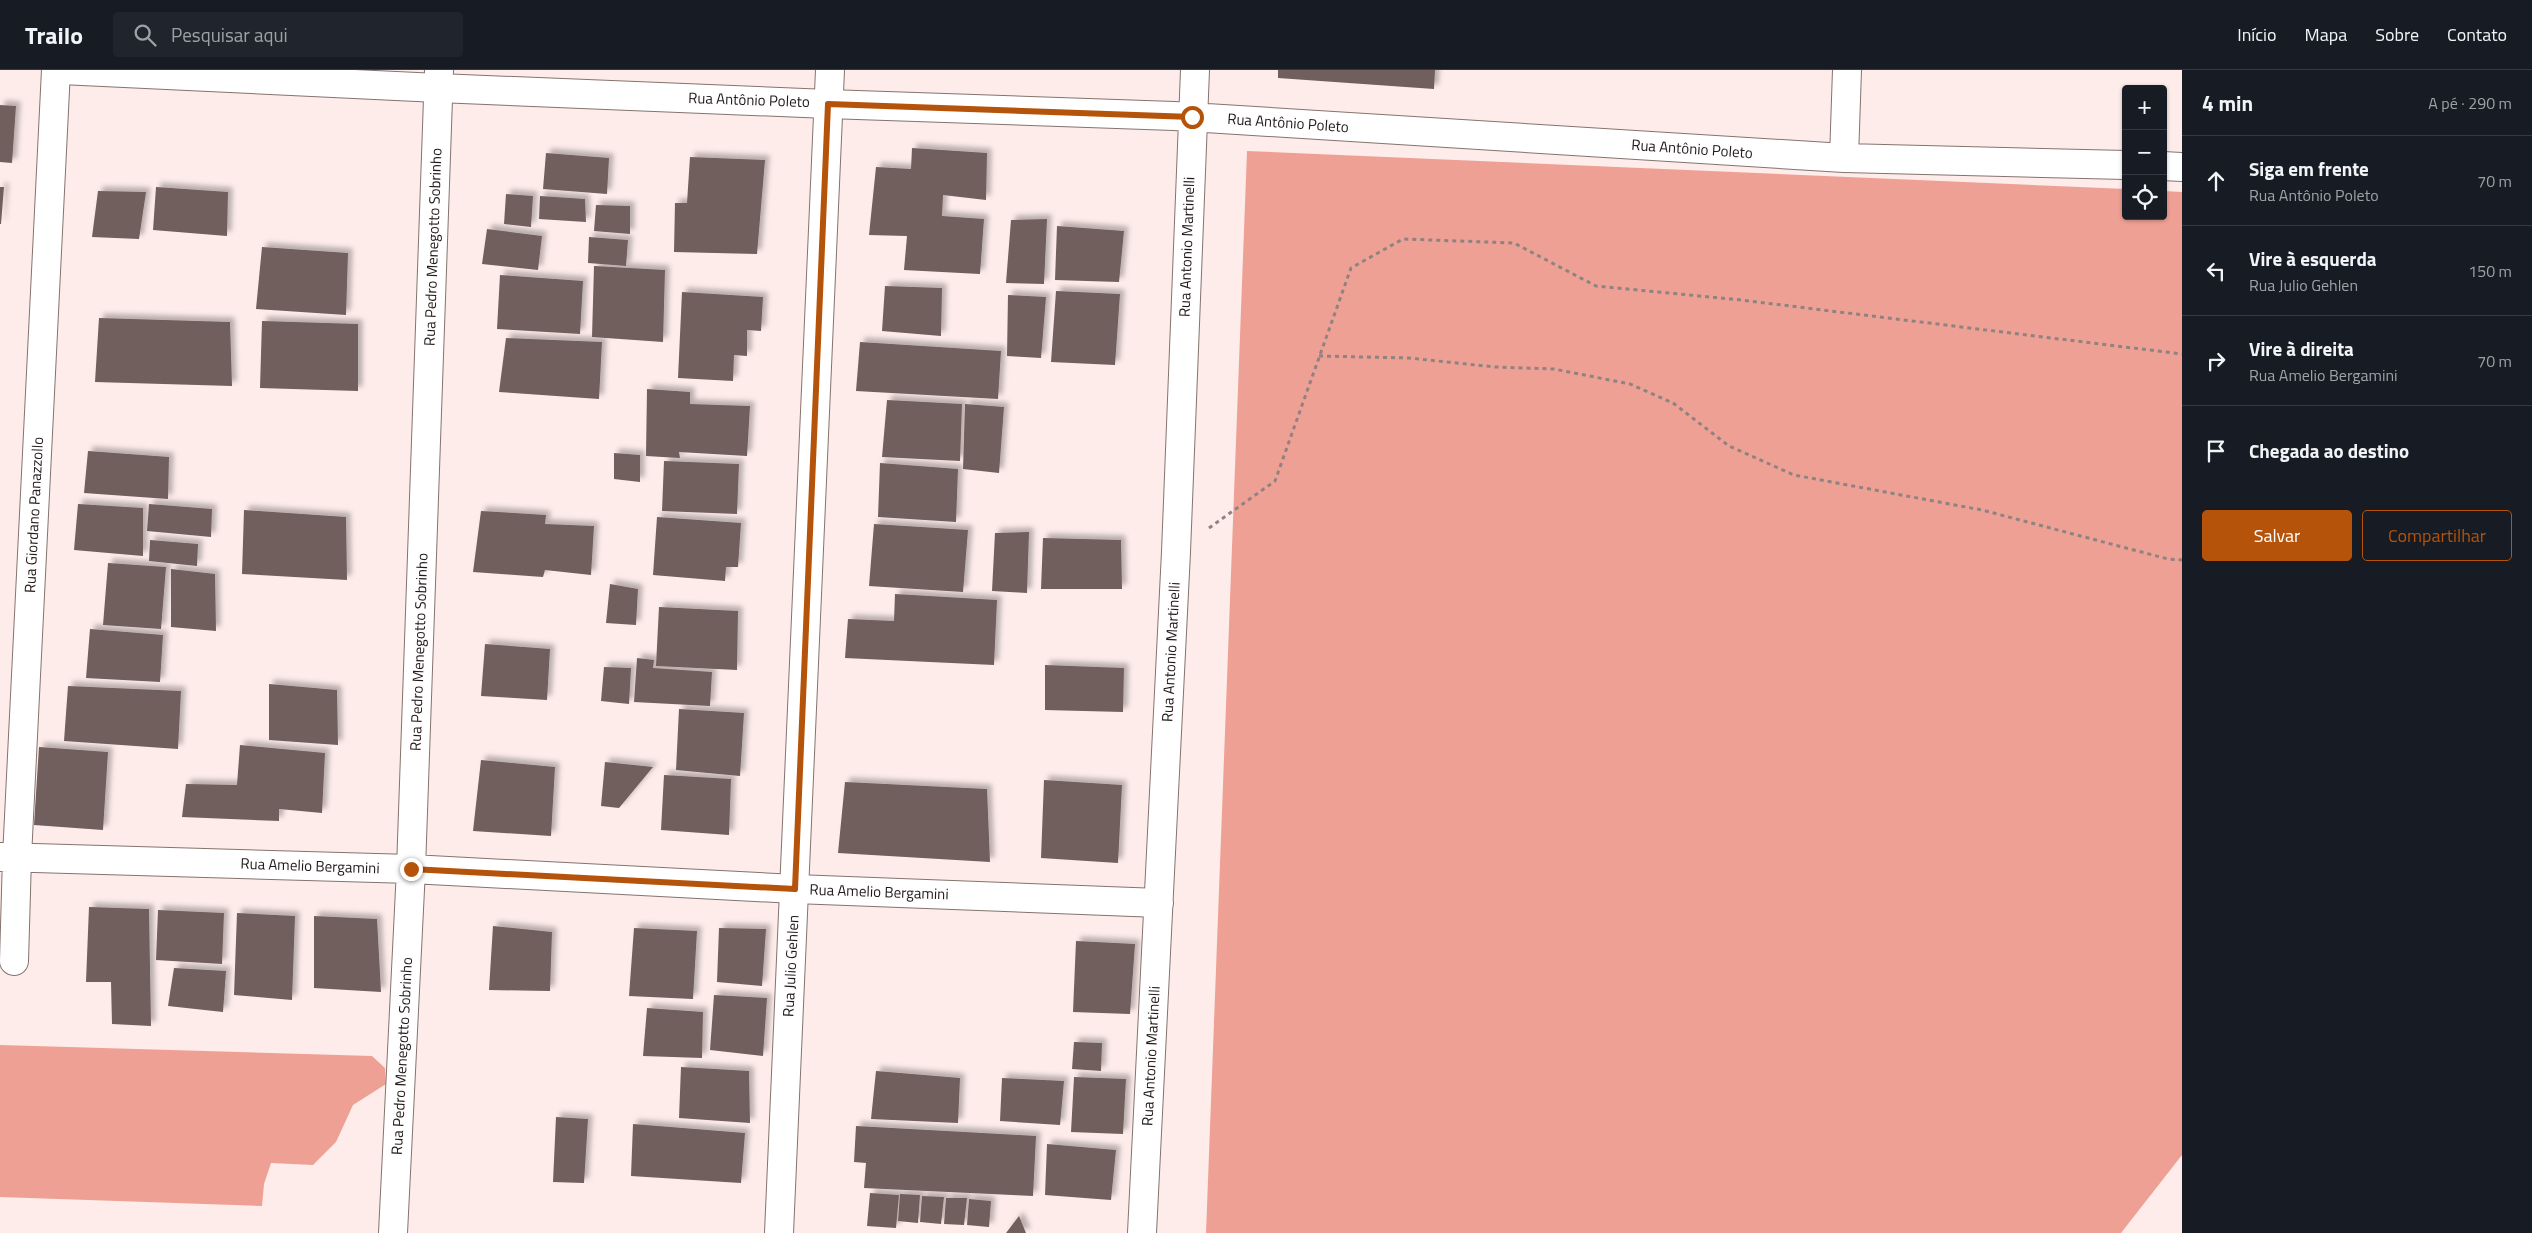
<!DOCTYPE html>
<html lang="pt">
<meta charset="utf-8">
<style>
body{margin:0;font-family:"Titillium Web",sans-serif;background:#20242c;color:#f1f3f6}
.controls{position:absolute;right:15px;top:15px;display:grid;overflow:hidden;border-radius:5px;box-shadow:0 1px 4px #0004}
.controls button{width:45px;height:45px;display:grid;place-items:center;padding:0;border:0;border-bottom:1px solid #363941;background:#171b24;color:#f1f3f6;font:25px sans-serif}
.stop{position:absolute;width:15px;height:15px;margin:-11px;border:4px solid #b45309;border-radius:50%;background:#fff}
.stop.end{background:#b45309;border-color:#fff;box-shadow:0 1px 5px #0008}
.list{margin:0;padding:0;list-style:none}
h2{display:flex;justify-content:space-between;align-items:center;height:65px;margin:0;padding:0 20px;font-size:21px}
h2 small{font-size:16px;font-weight:400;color:#9ea1a6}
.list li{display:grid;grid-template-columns:32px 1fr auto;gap:15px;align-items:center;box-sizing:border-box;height:90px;padding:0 20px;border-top:1px solid #363941}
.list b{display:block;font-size:19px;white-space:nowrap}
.list p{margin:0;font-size:16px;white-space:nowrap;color:#9ea1a6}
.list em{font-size:16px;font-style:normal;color:#9ea1a6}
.actions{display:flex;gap:10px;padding:15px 20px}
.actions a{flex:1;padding:11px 0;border:1px solid #b45309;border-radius:5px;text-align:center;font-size:18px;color:#b45309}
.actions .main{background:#b45309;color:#fff}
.icon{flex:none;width:28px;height:28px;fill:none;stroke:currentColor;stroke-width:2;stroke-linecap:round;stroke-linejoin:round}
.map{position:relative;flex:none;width:2182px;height:1163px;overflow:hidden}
header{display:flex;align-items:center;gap:30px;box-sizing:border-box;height:70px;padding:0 25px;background:#171b24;border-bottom:1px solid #363941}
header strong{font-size:24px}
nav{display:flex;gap:28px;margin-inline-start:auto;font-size:18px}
.search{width:350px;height:45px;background:#20242c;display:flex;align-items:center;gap:12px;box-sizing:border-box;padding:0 18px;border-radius:5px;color:#9ea1a6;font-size:19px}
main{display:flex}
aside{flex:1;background:#171b24}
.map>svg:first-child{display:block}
.forest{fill:#efa094}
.building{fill:#705f5c;filter:url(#shadow)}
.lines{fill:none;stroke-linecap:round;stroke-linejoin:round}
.minor-casing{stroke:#84736f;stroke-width:30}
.tertiary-casing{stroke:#84736f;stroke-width:30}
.path{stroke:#8f8382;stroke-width:3;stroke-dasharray:4 4;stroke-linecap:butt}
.minor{stroke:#fff;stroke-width:28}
.tertiary{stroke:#fff;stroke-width:28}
.route{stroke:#b45309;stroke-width:6}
.labels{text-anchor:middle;stroke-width:5;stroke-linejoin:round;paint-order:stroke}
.street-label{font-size:15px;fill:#211a19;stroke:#fefefe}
</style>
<header>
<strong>Trailo</strong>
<div class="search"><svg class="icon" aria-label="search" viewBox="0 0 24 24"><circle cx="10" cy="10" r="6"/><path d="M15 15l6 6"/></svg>Pesquisar aqui</div>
<nav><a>Início</a><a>Mapa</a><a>Sobre</a><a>Contato</a></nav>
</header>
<main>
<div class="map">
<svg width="2182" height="1163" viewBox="0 0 2182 1163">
<defs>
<filter id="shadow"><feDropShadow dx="4.5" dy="-4.5" stdDeviation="2.5" flood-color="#0004"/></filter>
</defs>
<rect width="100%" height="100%" fill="#fdecea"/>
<!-- forest -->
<path class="forest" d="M1247,81L2126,119V146H2163V121L2182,122V1085L2121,1163H1206Z
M0,975L372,986L385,998L386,1014L353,1035L336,1072L313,1095L271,1093L264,1114L262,1136L0,1127Z"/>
<!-- building -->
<path class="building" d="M1278,0H1435L1434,19L1278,8Z
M0,35L16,36L12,93L0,92Z
M912,78L987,83L986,130L943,125L942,146L984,149L980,204L904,200L907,166L869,165L876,97L911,99Z
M546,83L609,88L607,124L543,119Z
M690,87L765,90L757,184L674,182L675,133H687Z
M0,117H4L1,154H0Z
M156,117L228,122L227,166L153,160Z
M98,121L146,122L139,169L92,167Z
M506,124L533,126L531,157L504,154Z
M540,126L585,129L586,152L539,149Z
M596,135L630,136V164L594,161Z
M1047,149L1044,214L1006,213L1011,150Z
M1057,156L1124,161L1119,212L1055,210Z
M487,159L542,166L538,200L482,194Z
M589,167L628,170L626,196L588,193Z
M262,177L348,183L346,245L256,239Z
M594,196L665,200L663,272L592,267Z
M500,205L583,211L580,264L497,259Z
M885,216L942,218L941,266L882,261Z
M1056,221L1120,224L1115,295L1051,292Z
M682,222L763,227L761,261L747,260V286L734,285L733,311L678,308Z
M1008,225L1046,227L1041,288L1007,286Z
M99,248L230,252L232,316L95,312Z
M262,251L358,254V321L260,318Z
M506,268L602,272L599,329L499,322Z
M860,272L1001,281L998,329L856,321Z
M647,319L690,322V334L750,336L747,386L679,382L680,388L646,386Z
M887,330L962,334L960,391L882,387Z
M965,334L1004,337L999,403L963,399Z
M88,381L169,387L168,429L84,423Z
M614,383L640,385V412L614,409Z
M664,391L739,394L737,444L662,441Z
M880,393L958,399L956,452L878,447Z
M78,434L143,438V486L74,480Z
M149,434L212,439L211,467L147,461Z
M244,440L346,447L347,510L242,504Z
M481,441L546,445L545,454L594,456L591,505L545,500L543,507L473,502Z
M657,447L741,453L738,497H726L725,511L653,505Z
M874,454L968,460L963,522L869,516Z
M1029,462L1027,523L992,521L995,463Z
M1043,468L1121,470L1122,519H1041Z
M150,470L198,474L197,496L149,491Z
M108,493L166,497L161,559L103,555Z
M171,499L215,504L216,561L171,557Z
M610,514L638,519L636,555L606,553Z
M895,524L997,530L994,595L845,588L848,549L894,551Z
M659,537L738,541L737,600L656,596Z
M90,559L163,565L160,612L86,608Z
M485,574L550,579L547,630L481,626Z
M637,588L654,590L653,598L712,602L710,636L634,632Z
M1045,595L1124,598L1123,642L1045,640Z
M604,597L631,598L629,634L601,631Z
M269,614L337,620L338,675L269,670Z
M68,616L181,621L178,679L64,671Z
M679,639L744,643L740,706L676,700Z
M240,675L325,683L322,743L279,739V751L182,747L186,714L237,715Z
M39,677L108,682L103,760L34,755Z
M481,690L555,697L551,766L473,761Z
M605,692L653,697L619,738L601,736Z
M664,705L731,709L729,765L661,760Z
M1044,710L1122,715L1118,793L1041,788Z
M845,712L987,719L990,792L838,783Z
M89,837L149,839L151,956L112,954L111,912H86Z
M158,840L224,843L222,894L156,890Z
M237,843L295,846L292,930L234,925Z
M314,846L377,849L381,922L314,918Z
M493,856L552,862L550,921L489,920Z
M634,858L697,861L693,929L629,926Z
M719,858L766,859L762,916L717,912Z
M1076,871L1135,874L1130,944L1073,942Z
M174,898L226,901L223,942L168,936Z
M714,925L767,928L763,986L710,980Z
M647,938L703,942L702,988L643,986Z
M1074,972L1102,973L1101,1001L1072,999Z
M681,997L749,1001L750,1053L679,1048Z
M876,1001L960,1008L958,1053L871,1049Z
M1074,1007L1126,1009L1123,1064L1071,1062Z
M1002,1008L1064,1011L1060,1055L1000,1051Z
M556,1047L588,1049L584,1113L553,1112Z
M633,1054L745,1063L741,1113L631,1106Z
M856,1056L1036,1066L1033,1126L864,1118L866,1093L854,1092Z
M1047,1074L1116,1080L1111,1130L1045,1125Z
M870,1123L899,1125L896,1158L867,1156Z
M900,1124L920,1125L918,1153L898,1151Z
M922,1126L944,1127L941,1154L920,1152Z
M946,1128H967L964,1155L944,1154Z
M969,1129L991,1131L989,1157L967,1155Z
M1019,1146L1026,1163H1006Z"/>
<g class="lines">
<!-- minor casing -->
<g class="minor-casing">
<path id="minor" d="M828,34L1174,46L1844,88L2126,95
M1844,88L1847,0
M2163,96L2182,97
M0,787L411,799L795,819L1159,833
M14,891L17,787L56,0
M393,1163L411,799L439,0
M1142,1163L1176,482L1195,0"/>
</g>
<!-- tertiary casing -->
<g class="tertiary-casing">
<path id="tertiary" d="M61,0L438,18L828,34
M779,1163L830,0"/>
</g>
<!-- path -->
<path class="path" d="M1319,286L1409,288L1495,297L1554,299L1630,314L1673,333L1729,376L1794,405L1982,440L2168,489L2182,490
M1209,458L1275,411L1351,198L1403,169L1514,173L1596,216L1741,230L2182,284"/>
<!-- minor -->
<use href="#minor" class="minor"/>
<!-- tertiary -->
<use href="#tertiary" class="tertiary"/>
</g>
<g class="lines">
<!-- route -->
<path class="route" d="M411,799L795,819L828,34L1192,47"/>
</g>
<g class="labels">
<!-- street labels -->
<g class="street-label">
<text transform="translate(749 30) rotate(2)" y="5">Rua Antônio Poleto</text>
<text transform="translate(1288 53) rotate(4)" y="5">Rua Antônio Poleto</text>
<text transform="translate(1692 79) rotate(4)" y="5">Rua Antônio Poleto</text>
<text transform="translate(433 177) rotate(-88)" y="5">Rua Pedro Menegotto Sobrinho</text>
<text transform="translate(1187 177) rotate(-88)" y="5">Rua Antonio Martinelli</text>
<text transform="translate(34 445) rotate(-87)" y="5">Rua Giordano Panazzollo</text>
<text transform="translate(419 582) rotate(-88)" y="5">Rua Pedro Menegotto Sobrinho</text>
<text transform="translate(1171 582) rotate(-87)" y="5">Rua Antonio Martinelli</text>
<text transform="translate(310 796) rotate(2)" y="5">Rua Amelio Bergamini</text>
<text transform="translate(879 822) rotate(2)" y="5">Rua Amelio Bergamini</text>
<text transform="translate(791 896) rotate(-87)" y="5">Rua Julio Gehlen</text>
<text transform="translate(402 986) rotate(-87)" y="5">Rua Pedro Menegotto Sobrinho</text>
<text transform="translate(1151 986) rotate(-87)" y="5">Rua Antonio Martinelli</text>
</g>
</g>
</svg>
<div class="controls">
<button>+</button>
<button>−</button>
<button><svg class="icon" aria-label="locate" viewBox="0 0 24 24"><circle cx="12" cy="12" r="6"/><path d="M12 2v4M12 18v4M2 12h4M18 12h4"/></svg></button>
</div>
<div class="stop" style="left:1192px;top:47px"></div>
<div class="stop end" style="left:411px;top:799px"></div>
</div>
<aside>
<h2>4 min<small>A pé · 290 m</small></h2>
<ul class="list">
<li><svg class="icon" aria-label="ahead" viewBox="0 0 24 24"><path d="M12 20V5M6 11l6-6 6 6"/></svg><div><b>Siga em frente</b><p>Rua Antônio Poleto</p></div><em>70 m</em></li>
<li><svg class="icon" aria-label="left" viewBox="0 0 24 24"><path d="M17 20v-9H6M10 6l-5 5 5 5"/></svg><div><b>Vire à esquerda</b><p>Rua Julio Gehlen</p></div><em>150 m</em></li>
<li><svg class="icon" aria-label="right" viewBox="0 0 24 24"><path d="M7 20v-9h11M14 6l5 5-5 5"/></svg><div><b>Vire à direita</b><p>Rua Amelio Bergamini</p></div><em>70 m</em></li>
<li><svg class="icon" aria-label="arrive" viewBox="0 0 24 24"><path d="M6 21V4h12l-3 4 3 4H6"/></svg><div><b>Chegada ao destino</b></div></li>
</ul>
<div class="actions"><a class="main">Salvar</a><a>Compartilhar</a></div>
</aside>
</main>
